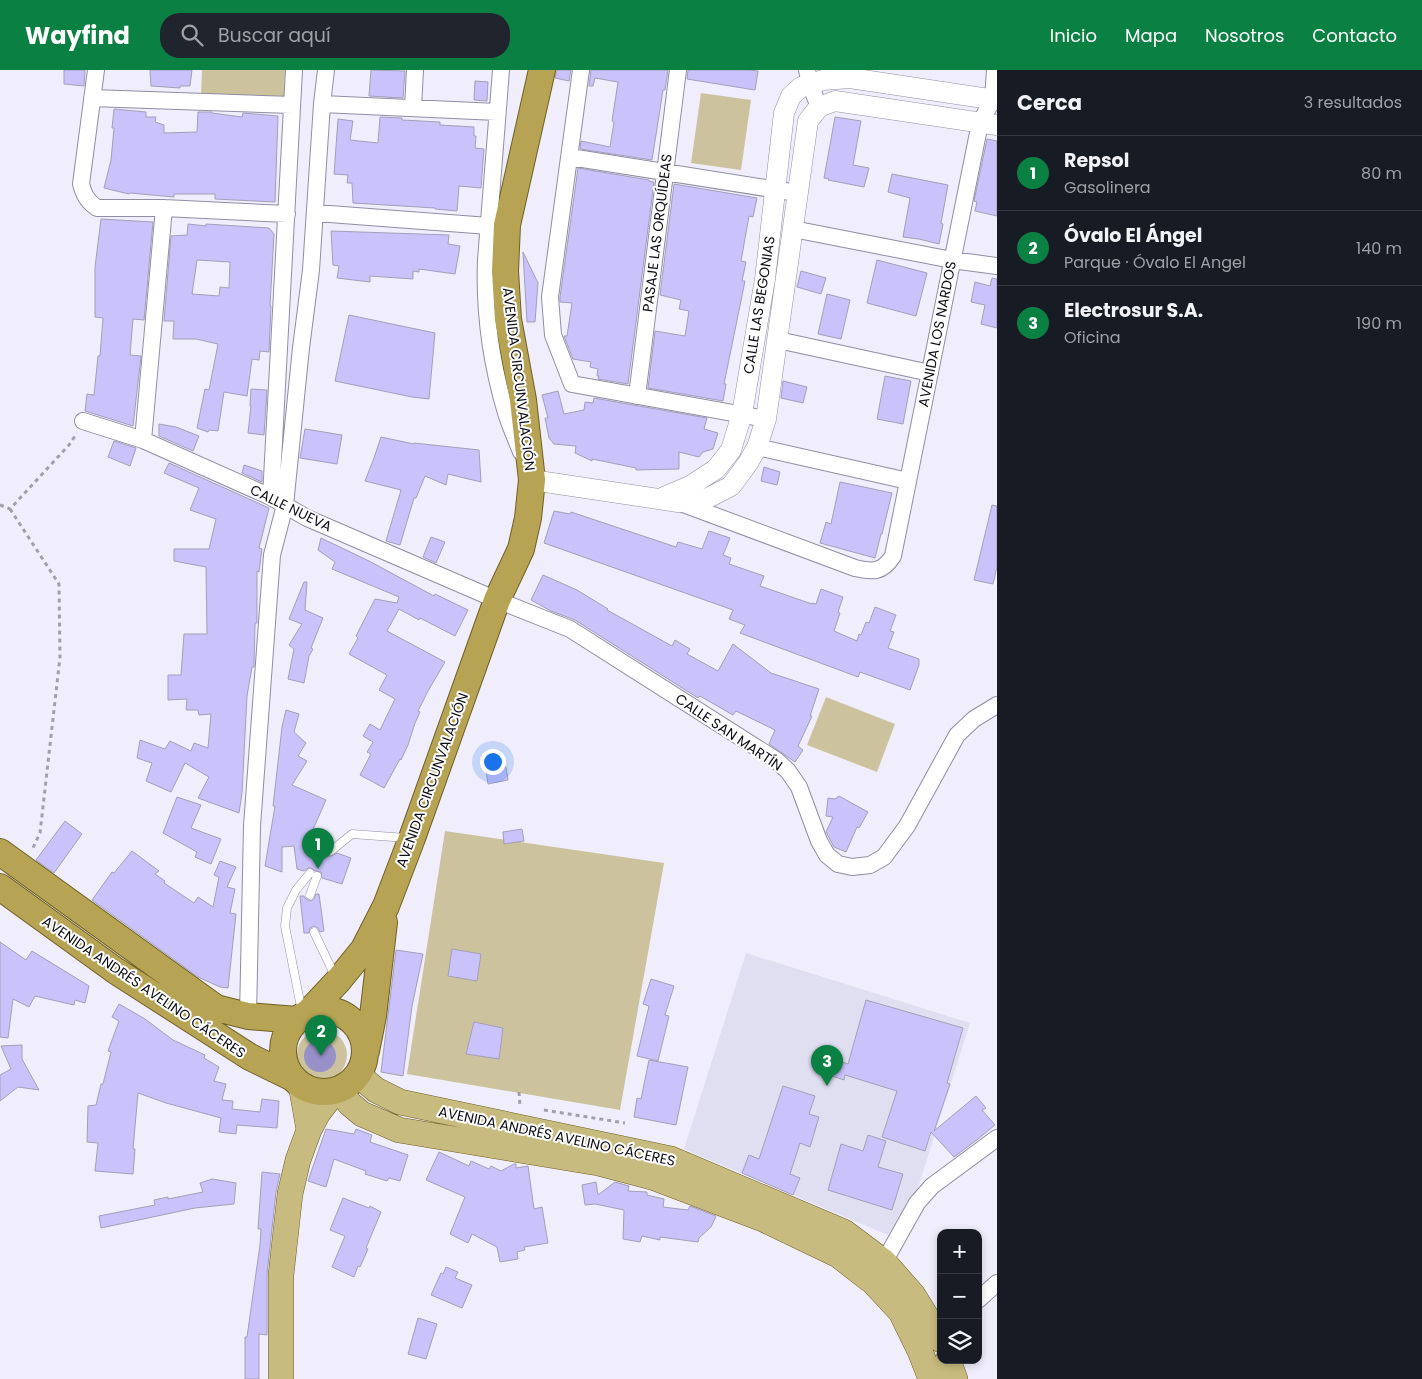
<!DOCTYPE html>
<html lang="es">
<meta charset="utf-8">
<style>
body{margin:0;font-family:Poppins,sans-serif;background:#20242c;color:#f1f3f6}
.controls{position:absolute;right:15px;bottom:15px;display:grid;overflow:hidden;border-radius:10px;box-shadow:0 2px 8px #0003}
.controls button{width:45px;height:45px;display:grid;place-items:center;padding:0;border:0;border-bottom:1px solid #363941;background:#171b24;color:#f1f3f6;font:25px sans-serif}
.you{position:absolute;left:492px;top:691px;width:18px;height:18px;margin:-12px;border:4px solid #fff;border-radius:50%;background:#1a73e8;box-shadow:0 0 0 8px #1a73e833}
.badge{display:grid;place-items:center;width:32px;height:32px;border-radius:50%;background:#0b8043;color:#fff;font-size:16px;font-weight:700}
.pin{position:absolute;translate:-50% -41px;filter:drop-shadow(0 1px 2px #0008)}
.pin::after{content:'';position:absolute;top:26px;width:18px;height:15px;background:inherit;clip-path:polygon(0 0,100% 0,50% 100%)}
.list{margin:0;padding:0;list-style:none}
h2{display:flex;justify-content:space-between;align-items:center;height:65px;margin:0;padding:0 20px;font-size:21px}
h2 small{font-size:16px;font-weight:400;color:#9ea1a6}
.list li{display:grid;grid-template-columns:32px 1fr auto;gap:15px;align-items:center;box-sizing:border-box;height:75px;padding:0 20px;border-top:1px solid #363941}
.list b{display:block;font-size:19px;white-space:nowrap}
.list p{margin:0;font-size:16px;white-space:nowrap;color:#9ea1a6}
.list em{font-size:16px;font-style:normal;color:#9ea1a6}
.icon{flex:none;width:28px;height:28px;fill:none;stroke:currentColor;stroke-width:2;stroke-linecap:round;stroke-linejoin:round}
.map{position:relative;flex:none;width:997px;height:1309px;overflow:hidden}
header{display:flex;align-items:center;gap:30px;box-sizing:border-box;height:70px;padding:0 25px;background:#0b8043;color:#fff}
header strong{font-size:24px}
nav{display:flex;gap:28px;margin-inline-start:auto;font-size:18px}
.search{width:350px;height:45px;background:#20242c;display:flex;align-items:center;gap:12px;box-sizing:border-box;padding:0 18px;border-radius:20px;color:#9ea1a6;font-size:19px}
main{display:flex}
aside{flex:1;background:#171b24}
.map>svg:first-child{display:block}
.built{fill:#e0def1}
.green{fill:#ccc39e}
.water{fill:#9890c6}
.building{fill:#cac2fb;stroke:#a29fb7;fill-rule:evenodd}
.lines{fill:none;stroke-linecap:round;stroke-linejoin:round}
.service-casing{stroke:#908da4;stroke-width:9}
.minor-casing{stroke:#908da4;stroke-width:18}
.tertiary-casing{stroke:#908da4;stroke-width:21}
.primary-casing{stroke:#706023;stroke-width:26}
.trunk-casing{stroke:#706023;stroke-width:28}
.path{stroke:#a19fac;stroke-width:3;stroke-dasharray:4 4;stroke-linecap:butt}
.service{stroke:#fff;stroke-width:8}
.minor{stroke:#fff;stroke-width:16}
.tertiary{stroke:#fff;stroke-width:20}
.primary{stroke:#c8bb7f;stroke-width:25}
.trunk{stroke:#b6a454;stroke-width:26}
.labels{text-anchor:middle;stroke-width:4;stroke-linejoin:round;paint-order:stroke}
.street-label{font-size:14px;fill:#0e0d15;stroke:#fff}
</style>
<header>
<strong>Wayfind</strong>
<div class="search"><svg class="icon" aria-label="search" viewBox="0 0 24 24"><circle cx="10" cy="10" r="6"/><path d="M15 15l6 6"/></svg>Buscar aquí</div>
<nav><a>Inicio</a><a>Mapa</a><a>Nosotros</a><a>Contacto</a></nav>
</header>
<main>
<div class="map">
<svg width="997" height="1309" viewBox="0 0 997 1309">
<rect width="100%" height="100%" fill="#f0eefd"/>
<!-- built -->
<path class="built" d="M746,883L970,953L916,1124L888,1165L684,1079Z"/>
<!-- green -->
<path class="green" d="M202,0H285L284,28L201,26Z
M701,23L751,30L741,100L691,93Z
M826,627L895,654L877,702L807,675Z
M445,761L664,793L620,1040L407,1004Z
M297 985a25 25 0 1 1 50 0a25 25 0 1 1-50 0Z"/>
<!-- water -->
<path class="water" d="M304 986a16 16 0 1 1 32 0a16 16 0 1 1-32 0Z"/>
<!-- building -->
<path class="building" d="M64,0H85L84,16L64,14Z
M150,0H192L190,16H180V18L151,16Z
M371,0L405,1L403,28L369,26Z
M557,0H571L569,11L555,8Z
M591,0H668L665,20H663L652,90L580,79L581,71L610,77L614,52L612,51L618,12L595,8L593,16H589Z
M688,0H749L758,1L755,20L687,9Z
M475,11L488,12L487,31L474,30Z
M114,39L146,42V47H156L155,52L164,55V63L197,62L198,42H212V43L242,47L243,43L278,46L275,132L215,129V124H174V127L130,123L129,124L104,118L111,90L114,58H112Z
M380,47L402,48V50L440,52V55L474,57V66H476L475,78L484,79L481,118L459,116L457,141L435,139V138L353,133L352,113H347L348,105L334,104L338,49L353,51L350,70L378,73Z
M835,47L861,51L853,95L869,98L864,117L828,110L829,109L824,108Z
M987,69L997,71V146L975,141L977,132L974,131Z
M578,98L649,110V111L654,112L628,314L598,309L599,306H597L598,299L590,297L591,292L573,289L564,266H567L572,233L560,232V227Z
M892,104L948,115L941,153L943,154L939,174L919,169L903,167L910,128L888,122Z
M674,114L757,128L753,147L749,146L741,191L746,192L742,211H745L724,314H726L723,331L648,318L655,261L685,266L689,241L679,239L681,230L660,225Z
M101,149L153,152L144,250L133,249L130,285L141,286L133,356L85,341L87,324L94,325L98,286H100L103,248L95,247V197Z
M188,154L206,156V154L269,158L274,164L270,236H271L269,282L260,281L259,290L252,289L247,326L224,322L218,361L209,360L208,362L197,358L205,319L209,320L218,274L196,269H173L174,251H164L171,166L187,165ZM197,190L230,192L229,218L220,217L219,226L192,224Z
M331,161L449,165L448,174L460,176L455,204L419,199V202L413,201V209L370,206V212L337,208L339,196L333,195Z
M523,182L538,213L535,252H527Z
M877,190L927,203L916,246L867,233Z
M801,201L826,208L821,224L797,217Z
M992,208L997,209V258L981,254L985,235L971,232L975,212L990,216Z
M827,224L850,230L841,269L818,264Z
M349,245L435,263L429,329L412,327L335,311Z
M885,306L911,311L903,354L877,349Z
M783,311L807,317L803,333L781,328Z
M251,319L267,320L264,365L248,363L251,336H250Z
M558,321L564,344L584,340L585,332L593,333L594,328L707,348L704,359L718,363L713,379L703,382L699,387L679,382V399L636,400V398L592,389V391L575,383L576,376L554,374L549,368L545,348H548L542,325Z
M159,354L176,357L199,366L193,381L159,366Z
M305,359L342,365L337,394L300,388Z
M381,367L414,374V373L479,380L481,412L448,404L446,415L425,406L416,428H414L400,475L386,471L401,420L365,411L374,388Z
M114,371L136,378L130,396L108,387Z
M169,393L269,438L259,478L262,479L259,502L257,501V553H255L254,597H252L247,626L242,723L239,743L198,728L209,707L185,693L171,722L146,711L152,693L137,688L140,670L165,679L170,671L191,681L194,673L208,678L211,644L199,645L198,640H186L187,629L168,630V605H181L184,564H207L206,497L174,491V479H209L216,449L190,440L199,418L164,403Z
M244,395L262,401V412L242,403Z
M764,397L780,402L777,415L761,411Z
M840,412L892,423L882,464H881L875,488L820,473L826,452L831,454Z
M992,435L997,436V497L993,514L974,510Z
M554,441L570,444L571,442L676,477L678,472L702,479L709,461L730,468L723,485L731,488L729,494L764,506L760,516L812,534V533L816,534L821,519L843,527L838,542L840,543L834,561L857,571L859,564L861,565L866,552L869,553L875,537L896,545L890,561L894,562L888,578L919,589V595L910,620L860,602L858,607L740,563L745,555L729,549L733,540L544,473Z
M431,467L445,472L436,493L423,487Z
M321,468L369,491L434,526L435,524L468,540L455,566L420,548L419,550L399,539L387,561L445,592L428,621L418,641L420,642L415,653L408,675L401,690L400,689L384,718L360,705L371,684L367,682L373,672L363,666L370,654L380,660L395,629L379,620L387,605L349,584L358,568L356,566L375,529L397,533L399,527L332,499L335,492L318,480Z
M543,505L577,520L608,539L607,540L672,576L675,570L690,579L687,584L718,601L733,574L771,603L819,619L810,646H812L798,676L803,680L795,692L769,674L775,660L736,641L733,645L700,626L698,628L575,550L551,541L531,530Z
M304,512H307L305,540L323,548L311,578L313,579L309,586L304,613L288,609L294,579L289,575L302,554L289,549Z
M286,640L299,644L294,662L306,673L298,686L307,691L292,715L326,730L307,773L326,779V784L329,786H332L337,783L351,788L342,814L322,808L321,802L315,801L311,798H308L304,801L297,799L294,776L282,777V802L265,796L275,736H273L282,657Z
M506,697L508,710L488,714L486,700Z
M839,726L868,742L859,758L857,757L846,782L834,777L826,762L833,747L826,746L828,728L835,729Z
M177,727L201,735L191,758L221,769L211,794L195,787L197,782L163,763Z
M65,751L82,764L54,803L36,790Z
M522,759L524,771L504,774L503,762Z
M132,781L159,801L155,804L165,811L164,813L194,833L198,827L213,837L219,807L214,805L220,791L236,797L227,817L235,819L230,843L236,844L228,918L220,917L198,907L92,830L112,802L114,803Z
M316,824H319L324,861L320,862L318,858L314,856L310,858L309,863H304L300,826H304L306,829L310,831L314,829Z
M0,872L26,890L32,881L89,916L85,933L75,930L74,935L35,926L29,937L13,929L8,968L0,967Z
M452,879L481,884L477,911L448,906Z
M396,880L423,884L412,936L403,1006L381,1002Z
M651,909L674,916L665,945L669,946L658,991L637,986L649,936L643,934Z
M866,930L963,958L947,1013L950,1014L934,1061L976,1026L986,1038L982,1040L995,1055L978,1069L954,1087L931,1062L925,1081L882,1067L897,1021L845,1005L844,1010L823,1003L828,987L848,994Z
M119,934L145,949L173,970L205,985L204,988L219,997L214,1011L226,1014L222,1030L233,1031L232,1039L260,1042L262,1029L279,1031L277,1058L237,1055L236,1064L219,1062L221,1048L166,1033L138,1023L133,1079H135L133,1104L95,1101L98,1073L87,1072L88,1036L96,1035L101,1014H103L111,982L108,981L119,951L112,947Z
M474,952L503,958L499,989L466,984Z
M22,975V989L39,1020L18,1017L0,1031V1005L11,999L1,976Z
M649,990L688,997L676,1055L634,1047L637,1028L641,1029Z
M783,1016L815,1026L809,1044L819,1047L810,1077L800,1073L790,1104L800,1108L793,1125L742,1103L749,1085L759,1089Z
M326,1059L354,1064L356,1059L372,1065L370,1072L408,1085L400,1111L389,1108L387,1111L365,1104L366,1101L334,1089L326,1117L308,1111Z
M868,1065L886,1071L878,1097L903,1104L892,1140L828,1120L841,1074L863,1081Z
M439,1082L469,1096L471,1091L489,1099L491,1096L501,1101L514,1094H516V1098L528,1096L534,1139L542,1137L548,1173L524,1177L525,1180L517,1182L518,1189L500,1192L497,1177L472,1164L468,1173L450,1164L465,1127L426,1110Z
M262,1102L280,1104L276,1122L267,1204V1265L259,1264V1309H245V1267H247L260,1175L261,1159H258Z
M212,1109L236,1113L234,1134L195,1138L101,1158L99,1146L155,1135L154,1130L168,1127V1129L203,1122L200,1113Z
M596,1112L598,1125L615,1112L629,1116L628,1121L647,1122V1125L664,1129L663,1137L688,1140L690,1136L716,1146L711,1157L699,1168L698,1172L660,1167V1170L642,1166L640,1172L623,1169L624,1140L595,1134L585,1135L582,1115Z
M343,1128L369,1138L370,1136L381,1142L366,1178L368,1179L360,1197L358,1196L354,1207L332,1197L345,1166L330,1160Z
M446,1197L458,1202L455,1208L472,1215L462,1238L431,1225L441,1203L443,1204Z
M418,1248L437,1254L426,1289L408,1284Z"/>
<g class="lines">
<!-- service casing -->
<g class="service-casing">
<path id="service" d="M331,781L352,764L407,768
M310,825L317,806
M314,862L335,906
M302,942L285,856L287,838L296,820L310,803"/>
</g>
<!-- minor casing -->
<g class="minor-casing">
<path id="minor" d="M96,0L81,114C84,125 87,131 97,138H164L287,144
M501,0L486,190C484,241 491,293 506,343C510,356 516,369 521,382
M581,0L550,227L553,265L572,314L766,349
M807,0L810,14L819,37
M92,28L292,35
M322,34L497,42
M413,38L415,0
M570,87L797,123
M316,143L489,156
M793,159L952,190L997,196
M778,270L930,303
M637,326L678,0
M83,351L143,370L271,427L307,448L497,530L570,559L776,690L788,701L799,717L819,771L827,785L838,794L852,797L870,795L884,787L907,756L957,665L974,649L997,635
M143,370L164,138
M757,377L908,411
M271,427L294,0
M678,432L855,498C873,502 882,503 893,486L980,53L993,29L995,0
M248,946L252,756L272,485L285,435L301,278L311,200L322,34L326,0
M884,1192L917,1133L932,1116L997,1068
M978,1230L997,1213"/>
</g>
<!-- tertiary casing -->
<g class="tertiary-casing">
<path id="tertiary" d="M532,410L678,432L706,429L731,416L748,393L757,377L766,349L808,51L819,37L835,31L997,55
M664,427L690,416L716,399L731,380L742,344L765,209L784,43L791,26L801,17L823,10L850,8L997,30"/>
</g>
<!-- primary casing -->
<g class="primary-casing">
<path id="primary" d="M358,1005L376,1020L400,1032L671,1089L844,1162L884,1192L913,1225L941,1270
M301,1015L309,1060
M339,1020L350,1034L362,1044L399,1060L598,1093L655,1108L763,1149L838,1185L873,1212L901,1242L920,1281L931,1309
M948,1290L955,1309
M281,1309V1205L290,1124L298,1090L309,1060L318,1043L334,1022"/>
</g>
<!-- trunk casing -->
<g class="trunk-casing">
<path id="trunk" d="M0,782L216,938L248,946L297,950
M0,817L116,901L250,987L293,1008
M283 981a41 41 0 1 1 82 0a41 41 0 1 1-82 0Z
M307,944L338,911L364,879L386,836L412,768L497,530L521,479L528,448L532,410L523,330L508,249L505,201L507,155L542,0
M366,981L373,946L384,852"/>
</g>
<!-- path -->
<path class="path" d="M0,435L10,439L69,375L77,363
M10,439L59,514L60,587L40,763L32,780
M519,1022L520,1036
M544,1040L625,1053"/>
<!-- service -->
<use href="#service" class="service"/>
<!-- minor -->
<use href="#minor" class="minor"/>
<!-- tertiary -->
<use href="#tertiary" class="tertiary"/>
<!-- primary -->
<use href="#primary" class="primary"/>
<!-- trunk -->
<use href="#trunk" class="trunk"/>
</g>
<g class="labels">
<!-- street labels -->
<g class="street-label">
<text transform="translate(657 163) rotate(-83)" y="5">PASAJE LAS ORQUÍDEAS</text>
<text transform="translate(759 235) rotate(-81)" y="5">CALLE LAS BEGONIAS</text>
<text transform="translate(937 264) rotate(-79)" y="5">AVENIDA LOS NARDOS</text>
<text transform="translate(519 309) rotate(83)" y="5">AVENIDA CIRCUNVALACIÓN</text>
<text transform="translate(291 438) rotate(26)" y="5">CALLE NUEVA</text>
<text transform="translate(729 662) rotate(34)" y="5">CALLE SAN MARTÍN</text>
<text transform="translate(432 710) rotate(-70)" y="5">AVENIDA CIRCUNVALACIÓN</text>
<text transform="translate(144 917) rotate(34)" y="5">AVENIDA ANDRÉS AVELINO CÁCERES</text>
<text transform="translate(557 1066) rotate(12)" y="5">AVENIDA ANDRÉS AVELINO CÁCERES</text>
</g>
</g>
</svg>
<div class="controls">
<button>+</button>
<button>−</button>
<button><svg class="icon" aria-label="layers" viewBox="0 0 24 24"><path d="M12 4l9 5-9 5-9-5zM3 14l9 5 9-5"/></svg></button>
</div>
<div class="you"></div>
<div class="pin badge" style="left:318px;top:799px">1</div>
<div class="pin badge" style="left:321px;top:986px">2</div>
<div class="pin badge" style="left:827px;top:1016px">3</div>
</div>
<aside>
<h2>Cerca<small>3 resultados</small></h2>
<ul class="list">
<li><span class="badge">1</span><div><b>Repsol</b><p>Gasolinera</p></div><em>80 m</em></li>
<li><span class="badge">2</span><div><b>Óvalo El Ángel</b><p>Parque · Óvalo El Angel</p></div><em>140 m</em></li>
<li><span class="badge">3</span><div><b>Electrosur S.A.</b><p>Oficina</p></div><em>190 m</em></li>
</ul>
</aside>
</main>
